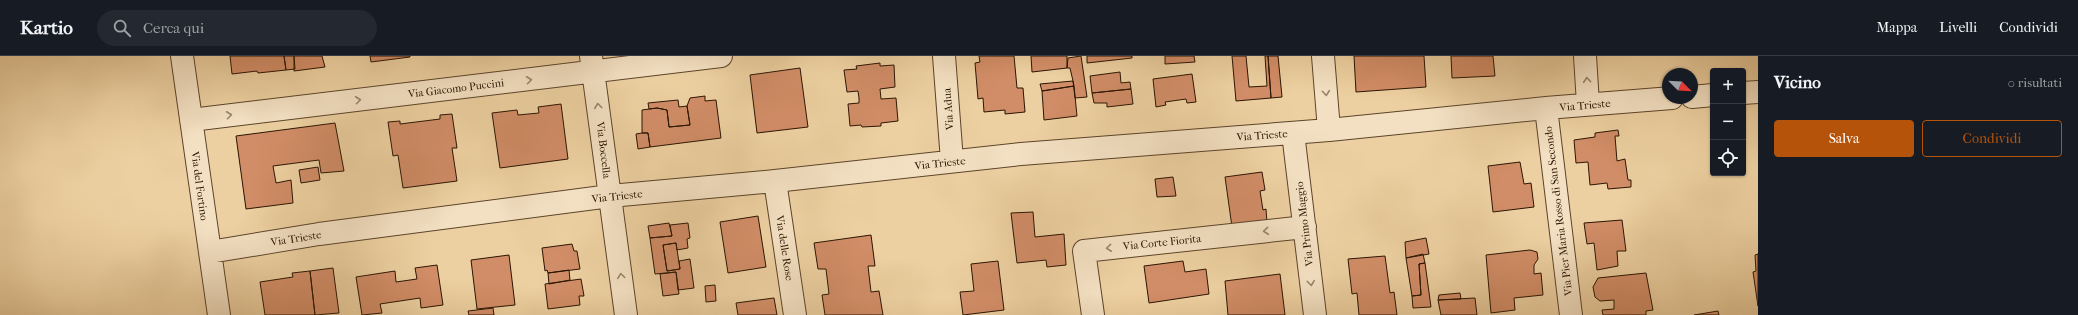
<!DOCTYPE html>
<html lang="it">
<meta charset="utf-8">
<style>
body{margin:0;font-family:"IM FELL French Canon",serif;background:#242831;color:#f1f3f6}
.controls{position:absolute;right:12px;top:12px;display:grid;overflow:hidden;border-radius:4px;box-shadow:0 1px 3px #0004}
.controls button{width:36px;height:36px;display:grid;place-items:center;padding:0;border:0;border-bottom:1px solid #363941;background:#171b24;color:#f1f3f6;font:20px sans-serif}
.compass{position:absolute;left:1662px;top:12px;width:36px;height:36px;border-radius:50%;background:#171b24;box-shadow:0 1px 3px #0004;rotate:114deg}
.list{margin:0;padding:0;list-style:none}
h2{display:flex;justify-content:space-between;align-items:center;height:52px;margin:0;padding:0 16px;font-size:17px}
h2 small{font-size:13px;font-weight:400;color:#9ea1a6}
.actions{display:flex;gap:8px;padding:12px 16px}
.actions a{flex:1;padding:9px 0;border:1px solid #b45309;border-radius:4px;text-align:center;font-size:14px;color:#b45309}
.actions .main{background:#b45309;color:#fff}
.icon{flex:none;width:22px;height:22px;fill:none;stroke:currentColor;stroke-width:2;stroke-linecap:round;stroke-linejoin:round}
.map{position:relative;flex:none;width:1758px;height:259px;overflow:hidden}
header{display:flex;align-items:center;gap:24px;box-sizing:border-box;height:56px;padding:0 20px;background:#171b24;border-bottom:1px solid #363941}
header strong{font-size:19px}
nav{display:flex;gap:22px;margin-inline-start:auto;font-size:14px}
.search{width:280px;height:36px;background:#242831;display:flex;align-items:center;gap:10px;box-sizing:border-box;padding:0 14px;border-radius:22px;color:#9ea1a6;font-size:15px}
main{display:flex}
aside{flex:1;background:#171b24}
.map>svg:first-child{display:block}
.building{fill:#d18d67;stroke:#2b1502}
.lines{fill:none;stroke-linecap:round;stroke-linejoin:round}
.minor-casing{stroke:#5c442a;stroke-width:24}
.minor{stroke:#f3e0c2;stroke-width:22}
.oneway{stroke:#99856c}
.labels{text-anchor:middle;stroke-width:3;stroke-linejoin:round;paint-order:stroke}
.street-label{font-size:11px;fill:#2b1502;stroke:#f3e0c2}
</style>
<header>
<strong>Kartio</strong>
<div class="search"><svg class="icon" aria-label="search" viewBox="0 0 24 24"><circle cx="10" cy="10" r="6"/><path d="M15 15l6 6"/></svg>Cerca qui</div>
<nav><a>Mappa</a><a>Livelli</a><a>Condividi</a></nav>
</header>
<main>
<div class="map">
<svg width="1758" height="259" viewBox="0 0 1758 259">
<rect width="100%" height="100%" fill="#edd0a1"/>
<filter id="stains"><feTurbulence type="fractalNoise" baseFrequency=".005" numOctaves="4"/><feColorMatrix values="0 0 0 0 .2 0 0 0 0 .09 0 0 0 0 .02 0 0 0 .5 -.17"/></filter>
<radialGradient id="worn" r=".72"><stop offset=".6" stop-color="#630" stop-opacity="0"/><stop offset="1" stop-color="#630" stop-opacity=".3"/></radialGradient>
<!-- building -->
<path class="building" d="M230,0H284L286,14L258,17L257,15L232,18Z
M284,0H294L295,13L286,14Z
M294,0H322L325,11L294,15Z
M370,0H410V1L371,6Z
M979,0H1014L1017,32H1023L1025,56L1005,58V54L984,56L983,42L978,43L975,7L980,6Z
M1031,0H1067V12L1032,16Z
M1081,0L1087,41L1075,42L1073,25L1070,12H1067L1068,2Z
M1087,0H1132V2L1087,7Z
M1165,0H1194L1195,6L1165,8Z
M1232,0H1246L1249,31L1267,30L1265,0H1268L1271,42L1236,45Z
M1268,0H1278L1282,41L1271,42Z
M1354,0H1424L1426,31L1356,36Z
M1451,0H1493L1495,20L1452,22Z
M880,7V10L894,9L895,31L880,33L881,43L896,42L898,65L881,67V70L862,71L861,69L850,70L848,48L859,47V42L858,35L847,36L844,14L857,13L856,10Z
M800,12L808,71L757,77L750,19Z
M1120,16L1121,27L1130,26L1131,33L1092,37L1090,20Z
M1192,18L1196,46L1187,47L1186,43L1165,46L1166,49L1156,51L1153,23Z
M1073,25L1074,30L1042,35L1040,28Z
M1074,30L1077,60L1044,64L1042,35Z
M1131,33L1133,48L1107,51V47H1094L1092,37Z
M705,40V45L716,44L721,82L650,91L648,77H642V54L657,52L667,54L669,71L690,69L687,50L690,42Z
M678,44L679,51L687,50L690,69L669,71L667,54L657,52L649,53L648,47Z
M561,48L568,103L500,112L492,57L517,54L518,59L539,57L538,51Z
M452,58L457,92H452L457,125L403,132L398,99L393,100L388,66L400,65V68L440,63V59Z
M335,67L344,115L321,117L319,104L273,110L276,127L291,124L293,147L246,153L236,80Z
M1618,74L1619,80H1615L1617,105L1625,103L1628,124H1631V131L1608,133L1607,127L1590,129L1588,106L1576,107L1574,84L1595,81V77Z
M642,77H648L650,91L638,93L636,78Z
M1520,106L1524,128L1531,127L1534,151L1493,156L1488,110Z
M318,111L320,124L301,127L299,114Z
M1262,116L1265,134L1260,135L1263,154L1266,153L1267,167L1232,171L1225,121Z
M1173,121L1176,140L1157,141L1155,123Z
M1033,156L1035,181L1064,178L1066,209L1047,211L1046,204L1017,207L1011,157Z
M758,160L766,211L728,217L720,166Z
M1622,164L1626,195H1617L1618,210L1597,214L1594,187L1587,188L1584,167Z
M669,167L672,180L650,182L648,170Z
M688,167L690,182L687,183L688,192L677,194L676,187L663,189L667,215L680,213L679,205L690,203L694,232L678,234L676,216L655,218L650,182L672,180L670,169Z
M871,179L875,210H868L871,236L879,235L883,259H825L822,239L829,238L826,213H818L814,187Z
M1426,182L1429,198L1406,202L1405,186Z
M676,187L680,213L667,215L663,189Z
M572,188L574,195H577L580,213L548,217L547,214L545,215L542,192Z
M1530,194L1537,196L1538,203L1534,209V218L1541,217L1543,239L1514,242L1515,254L1491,257L1486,199Z
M1423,198L1425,207L1419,208L1421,239L1412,240L1406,202Z
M1758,198V250L1753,216L1756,215L1755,199Z
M509,199L515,249L477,253L471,204Z
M1385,200L1390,237L1394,236L1397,259H1359L1357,237L1352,238L1348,203Z
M998,205L1004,254L963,259L960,236L974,235L971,208Z
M1183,205L1185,216L1206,213L1209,238L1149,247L1144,210Z
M1425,207L1431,251L1413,252L1412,240L1421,239L1419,208Z
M437,209L443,249L421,252L420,242L380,248L382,257L362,259L356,221L395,215L396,226L417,223L415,212Z
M333,212L339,257L315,259L310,215Z
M569,214L570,224L549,228L548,217Z
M310,215L315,259H265L260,226L293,221L292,217Z
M676,216L679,238L663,240L660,218Z
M1646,217L1653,254L1646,255V259H1603L1602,254L1614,253V244L1600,245L1595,241L1593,231L1598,222Z
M1280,218L1285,259H1228L1225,225Z
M581,223L584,240H579L580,249L548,253L545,228Z
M715,229L716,245L706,246L705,230Z
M1460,237L1461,243L1438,244L1439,239Z
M774,242L777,259H738L736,247Z
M1475,242L1477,259H1441L1438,244Z
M493,252L494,259H469L468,255Z
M1718,255L1719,259H1694Z"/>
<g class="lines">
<!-- minor casing -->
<g class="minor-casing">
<path id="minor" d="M182,0L219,259
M591,0L626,259
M944,0L952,105
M1323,0L1329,74
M1585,0L1588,48
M1743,37L1758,36
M1692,41L1713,39
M1546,52L1571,259
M191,64L721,0
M1293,77L1315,259
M775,125L795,259
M210,196L319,178L610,140L775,125L1021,98L1329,74L1546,52L1672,42
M1093,259L1084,195L1305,171"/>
</g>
<!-- minor -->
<use href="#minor" class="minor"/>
</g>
<!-- one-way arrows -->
<defs><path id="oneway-chevron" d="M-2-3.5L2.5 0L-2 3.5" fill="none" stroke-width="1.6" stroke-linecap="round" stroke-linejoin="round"/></defs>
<g class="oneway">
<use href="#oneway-chevron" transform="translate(529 24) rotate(-7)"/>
<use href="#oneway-chevron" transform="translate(1587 24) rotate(-94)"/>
<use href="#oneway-chevron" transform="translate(1326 37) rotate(85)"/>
<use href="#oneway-chevron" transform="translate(358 44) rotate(-7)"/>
<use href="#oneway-chevron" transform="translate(598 50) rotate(-97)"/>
<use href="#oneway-chevron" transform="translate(229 59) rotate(-7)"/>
<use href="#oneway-chevron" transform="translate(1266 175) rotate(174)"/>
<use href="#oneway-chevron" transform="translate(1109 192) rotate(174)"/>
<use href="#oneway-chevron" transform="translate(621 220) rotate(-98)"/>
<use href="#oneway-chevron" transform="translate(1311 227) rotate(83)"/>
</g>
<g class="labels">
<!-- street labels -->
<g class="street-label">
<text transform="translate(456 32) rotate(-7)" y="4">Via Giacomo Puccini</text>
<text transform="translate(1585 49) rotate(-5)" y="4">Via Trieste</text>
<text transform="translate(948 53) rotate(-94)" y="4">Via Adua</text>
<text transform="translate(1262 79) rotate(-4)" y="4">Via Trieste</text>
<text transform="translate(604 94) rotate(83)" y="4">Via Boccella</text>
<text transform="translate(940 107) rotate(-6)" y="4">Via Trieste</text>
<text transform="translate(200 130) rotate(82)" y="4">Via del Fortino</text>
<text transform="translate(617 140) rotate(-6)" y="4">Via Trieste</text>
<text transform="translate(1558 155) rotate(-97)" y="4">Via Pier Maria Rosso di San Secondo</text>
<text transform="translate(1304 168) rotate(-97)" y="4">Via Primo Maggio</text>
<text transform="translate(296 182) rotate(-9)" y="4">Via Trieste</text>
<text transform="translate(1162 186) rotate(-6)" y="4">Via Corte Fiorita</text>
<text transform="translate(785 192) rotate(81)" y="4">Via delle Rose</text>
</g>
</g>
<rect width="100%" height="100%" filter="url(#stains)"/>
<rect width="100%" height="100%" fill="url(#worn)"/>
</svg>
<div class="controls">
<button>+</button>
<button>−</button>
<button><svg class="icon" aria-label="locate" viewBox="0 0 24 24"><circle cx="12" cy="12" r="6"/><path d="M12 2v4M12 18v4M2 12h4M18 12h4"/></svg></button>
</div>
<svg class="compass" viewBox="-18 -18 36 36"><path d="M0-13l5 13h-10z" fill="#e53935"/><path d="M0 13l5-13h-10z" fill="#9ea1a6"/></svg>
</div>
<aside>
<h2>Vicino<small>0 risultati</small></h2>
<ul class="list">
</ul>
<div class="actions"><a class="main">Salva</a><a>Condividi</a></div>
</aside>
</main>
